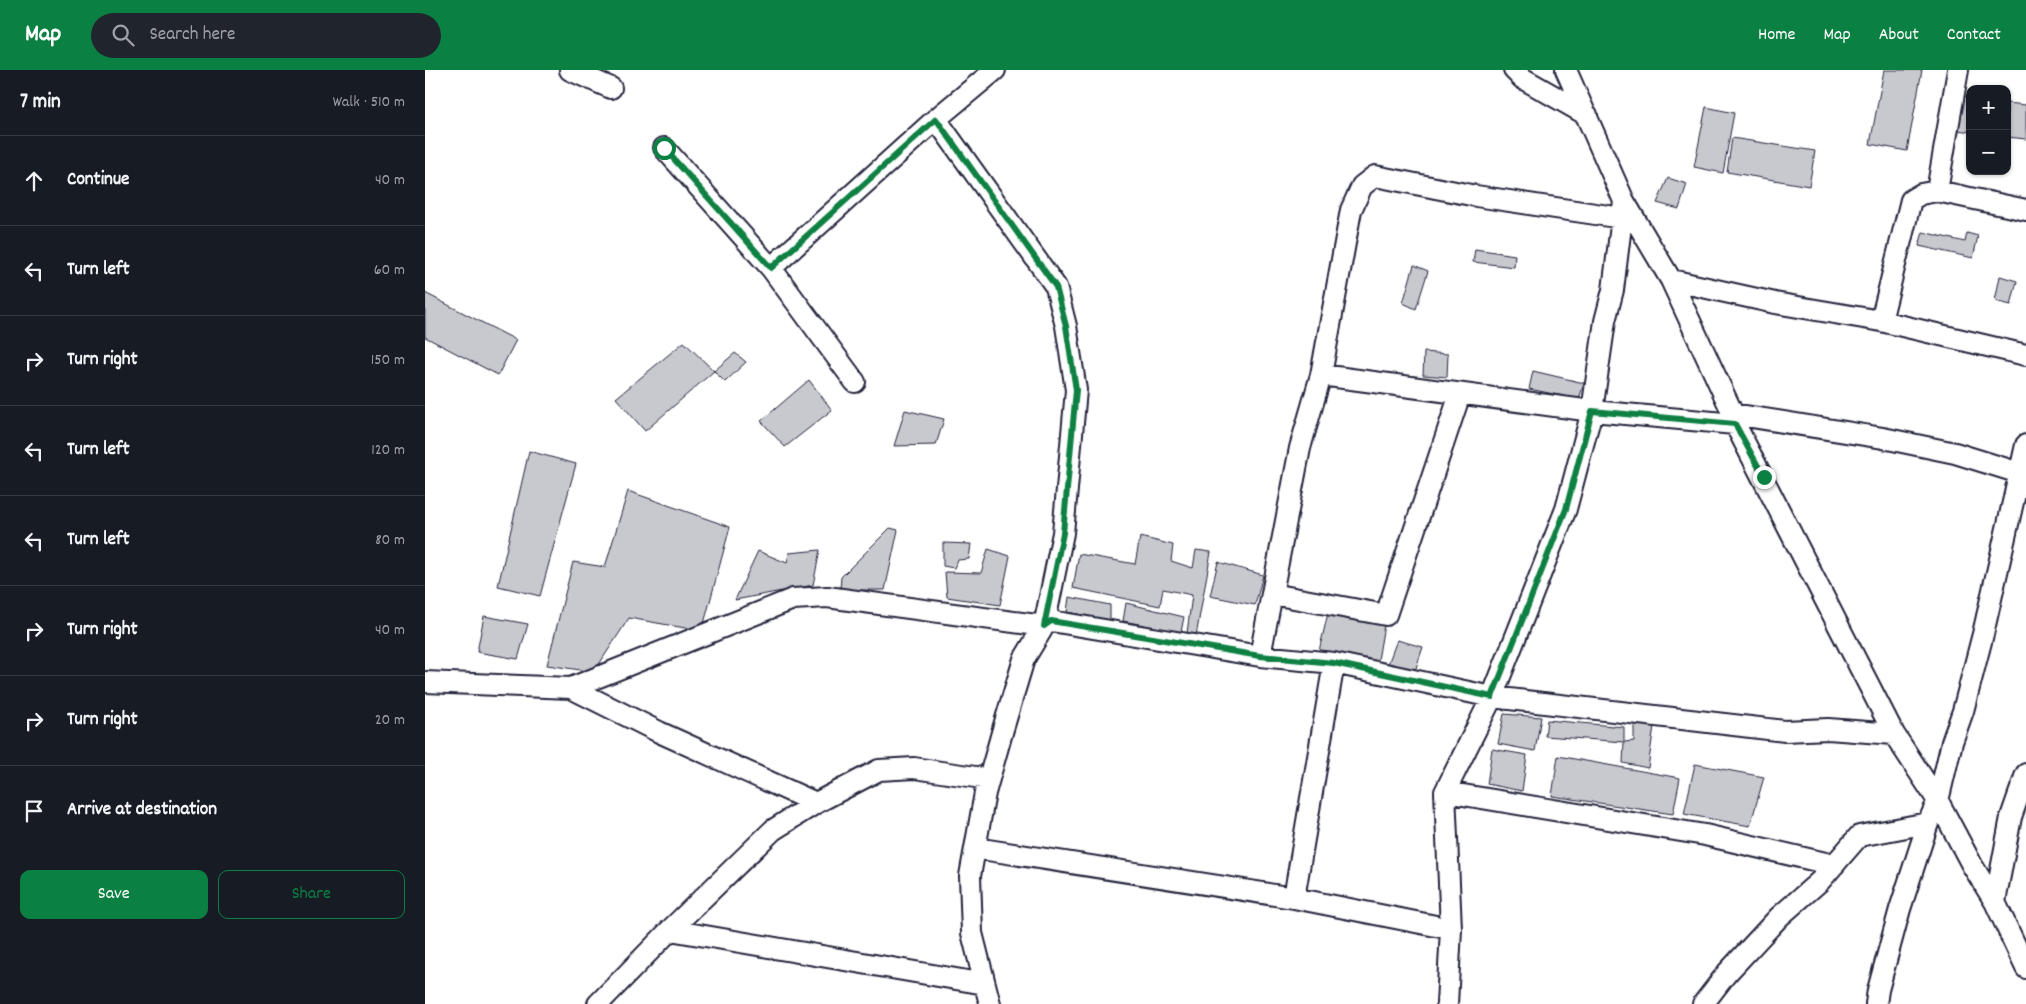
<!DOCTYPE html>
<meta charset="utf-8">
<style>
body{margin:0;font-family:Dekko,sans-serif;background:#20242c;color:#f1f3f6}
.controls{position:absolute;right:15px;top:15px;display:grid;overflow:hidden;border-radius:10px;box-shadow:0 1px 4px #0004}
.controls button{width:45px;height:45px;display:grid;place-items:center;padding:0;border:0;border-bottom:1px solid #363941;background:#171b24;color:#f1f3f6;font:25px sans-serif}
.stop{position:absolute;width:15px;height:15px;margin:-11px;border:4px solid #0b8043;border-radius:50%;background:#fff}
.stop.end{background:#0b8043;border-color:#fff;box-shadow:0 1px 5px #0008}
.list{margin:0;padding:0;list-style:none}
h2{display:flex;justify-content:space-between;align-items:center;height:65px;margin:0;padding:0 20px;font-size:21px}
h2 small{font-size:16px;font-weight:400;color:#9ea1a6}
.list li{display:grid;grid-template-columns:32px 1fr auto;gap:15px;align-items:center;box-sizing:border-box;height:90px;padding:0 20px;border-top:1px solid #363941}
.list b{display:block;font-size:19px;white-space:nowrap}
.list em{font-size:16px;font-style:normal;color:#9ea1a6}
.actions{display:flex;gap:10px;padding:15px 20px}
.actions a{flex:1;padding:11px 0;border:1px solid #0b8043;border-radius:10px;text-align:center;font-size:18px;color:#0b8043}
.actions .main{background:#0b8043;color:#fff}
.icon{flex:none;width:28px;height:28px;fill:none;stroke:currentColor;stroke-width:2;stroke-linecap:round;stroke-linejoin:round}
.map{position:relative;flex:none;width:1601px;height:934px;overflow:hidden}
header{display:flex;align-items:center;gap:30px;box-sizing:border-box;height:70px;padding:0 25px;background:#0b8043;color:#fff}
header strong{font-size:24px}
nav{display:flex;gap:28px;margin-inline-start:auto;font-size:18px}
.search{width:350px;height:45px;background:#20242c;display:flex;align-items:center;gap:12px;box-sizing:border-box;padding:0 18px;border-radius:28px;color:#9ea1a6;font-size:19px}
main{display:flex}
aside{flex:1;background:#171b24}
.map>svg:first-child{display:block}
.building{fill:#c8c8cf;stroke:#22223b}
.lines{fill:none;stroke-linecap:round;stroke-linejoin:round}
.street-casing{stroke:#22223b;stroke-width:24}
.street{stroke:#fff;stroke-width:20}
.route{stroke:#0b8043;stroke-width:6}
</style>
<header>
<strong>Map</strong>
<div class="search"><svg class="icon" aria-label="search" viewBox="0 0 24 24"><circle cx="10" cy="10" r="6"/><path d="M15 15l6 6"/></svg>Search here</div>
<nav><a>Home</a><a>Map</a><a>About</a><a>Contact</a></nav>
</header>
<main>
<aside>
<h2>7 min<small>Walk · 510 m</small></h2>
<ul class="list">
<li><svg class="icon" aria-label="ahead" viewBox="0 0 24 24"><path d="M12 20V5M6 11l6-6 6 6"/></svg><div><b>Continue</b></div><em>40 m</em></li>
<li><svg class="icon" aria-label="left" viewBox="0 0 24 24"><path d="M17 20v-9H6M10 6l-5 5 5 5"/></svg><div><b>Turn left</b></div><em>60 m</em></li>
<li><svg class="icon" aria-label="right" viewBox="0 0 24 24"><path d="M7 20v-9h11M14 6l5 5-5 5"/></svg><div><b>Turn right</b></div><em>150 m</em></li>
<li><svg class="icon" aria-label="left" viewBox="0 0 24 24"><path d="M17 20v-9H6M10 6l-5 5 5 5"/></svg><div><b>Turn left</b></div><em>120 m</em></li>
<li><svg class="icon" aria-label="left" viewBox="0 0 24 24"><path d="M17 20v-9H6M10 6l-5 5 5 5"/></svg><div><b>Turn left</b></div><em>80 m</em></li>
<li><svg class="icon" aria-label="right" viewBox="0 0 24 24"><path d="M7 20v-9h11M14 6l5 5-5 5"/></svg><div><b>Turn right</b></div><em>40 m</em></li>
<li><svg class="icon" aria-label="right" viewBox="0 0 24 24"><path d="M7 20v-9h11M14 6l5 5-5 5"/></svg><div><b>Turn right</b></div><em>20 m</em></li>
<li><svg class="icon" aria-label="arrive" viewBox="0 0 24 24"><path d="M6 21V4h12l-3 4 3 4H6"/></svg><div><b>Arrive at destination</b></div></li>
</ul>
<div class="actions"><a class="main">Save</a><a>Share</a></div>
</aside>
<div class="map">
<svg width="1601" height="934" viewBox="0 0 1601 934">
<rect width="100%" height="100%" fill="#fff"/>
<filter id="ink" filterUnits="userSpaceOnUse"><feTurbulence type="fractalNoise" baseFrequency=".02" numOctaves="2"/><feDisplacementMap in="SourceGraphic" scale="10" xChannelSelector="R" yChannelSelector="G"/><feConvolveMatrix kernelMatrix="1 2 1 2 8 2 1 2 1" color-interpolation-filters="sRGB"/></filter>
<g filter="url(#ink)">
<!-- building -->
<path class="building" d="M1459,0H1497L1482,81L1445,74Z
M1537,26L1545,27V62L1533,60Z
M1582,33L1601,35V69L1582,67Z
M1281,37L1309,43L1298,103L1269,97Z
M1307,68L1390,81L1384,116L1302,102Z
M1243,108L1262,114L1254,139L1232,133Z
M1498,162L1540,172L1542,163L1553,166L1548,188L1494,176Z
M1050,179L1090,185L1089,197L1048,192Z
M989,195L1003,201L991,239L978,233Z
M1575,206L1592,211L1586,235L1570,231Z
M0,223L91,270L73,305L0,267Z
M259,272L289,301L220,361L191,328Z
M999,282L1023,284L1022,307L998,305Z
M310,283L321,292L300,312L289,301Z
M1108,301L1159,313L1154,329L1104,319Z
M384,310L407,340L360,377L336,351Z
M480,340L519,349L511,375L469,376Z
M104,381L151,394L115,526L73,516Z
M203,421L305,457L277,561L204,548L169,602L122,595L148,492L180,497Z
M465,458L473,460L460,520H415L416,507Z
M715,467L748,475L746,491L768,498L771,480L786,482L771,566L762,563L767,525L738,519L735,536L648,518L654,484L710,494Z
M518,473L546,474L544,489L533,490L529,498L518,496Z
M563,479L585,486L575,535L522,527L520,502L556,503Z
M395,480L388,515L310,530L333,481L362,493L364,483Z
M793,492L838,505L830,535L785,526Z
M644,527L685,535V550L642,542Z
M701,533L759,547L756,562L698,551Z
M903,543L959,555L952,596L893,585Z
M59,546L103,554L93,589L52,582Z
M972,570L998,577L990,601L963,594Z
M1079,644L1116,647L1110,681L1073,674Z
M1122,650L1199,657V672L1120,666Z
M1209,652L1229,656L1223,698L1198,693L1199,672L1209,671Z
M1067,679L1102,685L1097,721L1062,714Z
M1133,686L1255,708L1248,744L1127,726Z
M1270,694L1339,707L1325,756L1259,744Z"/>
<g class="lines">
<!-- street casing -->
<g class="street-casing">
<path id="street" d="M145,0L186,18
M1089,0L1097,8L1162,45
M1141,0L1199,131L1246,210L1308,344L1310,354L1469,664L1513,731L1547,795L1570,832L1601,898
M1533,0L1512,121L1601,140
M511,49L631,217L641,256L651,320L638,463L619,556L599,589L578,659L560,723L545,806L547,863L565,934
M239,78L346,198L430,312
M346,198L511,49L570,0
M1246,210L1350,233L1456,251L1601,285
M1456,251L1486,130L1496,124L1512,121
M896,305L1167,341L1310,354
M1308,344L1458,368L1530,383L1601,405
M847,524L961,545L1035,324
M835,586L875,378L896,305L926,140L937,116L950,106L1051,126L1197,148
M0,612L146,618L368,529L402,527L619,556L626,551L835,586L909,593L1067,627L1360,661L1403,659L1469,664
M146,618L234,662L391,733
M1020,722L1280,765L1409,795
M550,778L869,828L1026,859
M869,828L909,593
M1570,832L1586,747L1601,704
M245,860L560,914
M173,934L245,860L348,760L391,733L454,700L489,698L564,709
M1022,934L1026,859L1020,722L1067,627L1141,439L1167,341L1180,251L1188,220L1199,131
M1278,934L1302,903L1354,847L1395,811L1434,766L1503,753
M1451,934L1453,920L1475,839L1503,753L1513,731L1527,672L1538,641L1558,564L1601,375"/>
</g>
<!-- street -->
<use href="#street" class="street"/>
</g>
</g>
<g class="lines" filter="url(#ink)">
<!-- route -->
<path class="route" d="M239,78L346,198L511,49L631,217L641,256L651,320L638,463L619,556L626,551L835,586L909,593L1067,627L1141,439L1167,341L1310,354L1339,407"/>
</g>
</svg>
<div class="controls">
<button>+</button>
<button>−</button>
</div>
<div class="stop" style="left:239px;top:78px"></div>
<div class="stop end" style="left:1339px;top:407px"></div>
</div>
</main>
